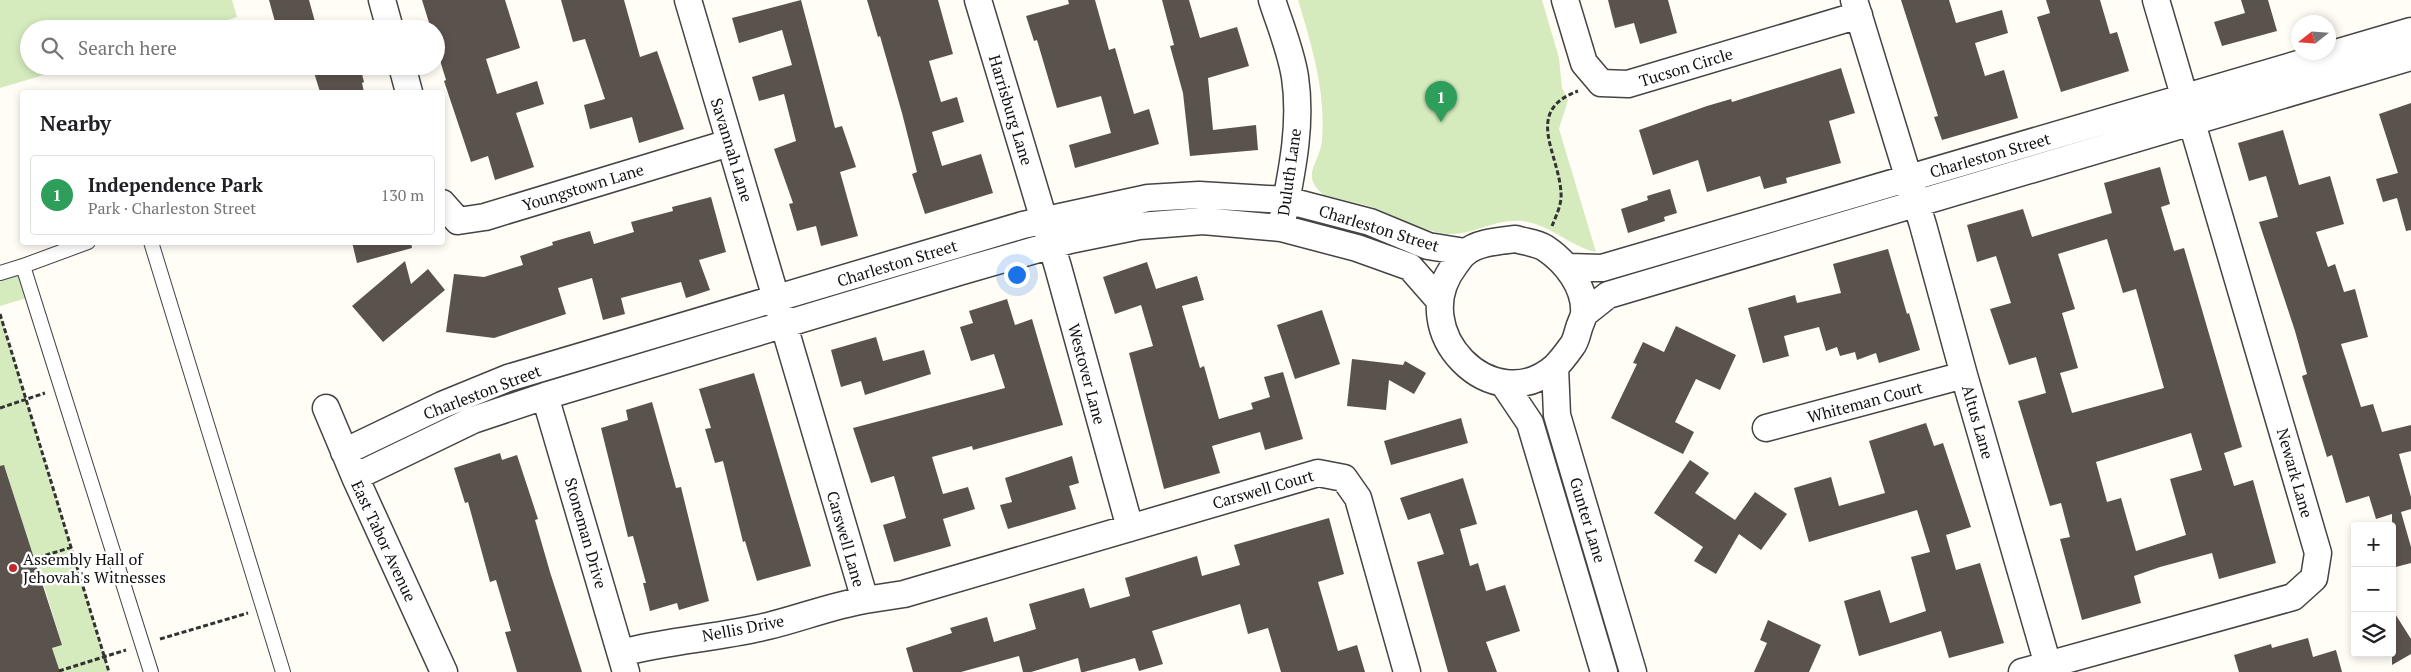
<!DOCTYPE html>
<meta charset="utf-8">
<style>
body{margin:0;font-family:"PT Serif",serif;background:#f2f2f2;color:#202124}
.controls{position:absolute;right:15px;bottom:15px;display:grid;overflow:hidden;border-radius:5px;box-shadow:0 2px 8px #0003}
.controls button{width:45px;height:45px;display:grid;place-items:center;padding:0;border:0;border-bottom:1px solid #e0e0e0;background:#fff;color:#202124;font:25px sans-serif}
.compass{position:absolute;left:2291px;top:15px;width:45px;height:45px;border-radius:50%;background:#fff;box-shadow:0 2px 8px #0003;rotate:253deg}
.you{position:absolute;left:1016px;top:274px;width:18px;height:18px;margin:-12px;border:4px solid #fff;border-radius:50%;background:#1a73e8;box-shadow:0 0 0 8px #1a73e833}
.badge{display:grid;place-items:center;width:32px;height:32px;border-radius:50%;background:#111827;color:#fff;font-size:16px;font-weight:700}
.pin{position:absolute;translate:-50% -41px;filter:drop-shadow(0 1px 2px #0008)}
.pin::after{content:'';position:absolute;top:26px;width:18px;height:15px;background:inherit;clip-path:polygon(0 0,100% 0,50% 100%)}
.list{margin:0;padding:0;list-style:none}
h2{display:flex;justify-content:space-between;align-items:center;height:65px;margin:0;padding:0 20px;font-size:21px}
h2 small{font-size:16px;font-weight:400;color:#757577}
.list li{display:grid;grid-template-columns:32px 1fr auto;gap:15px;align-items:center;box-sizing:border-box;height:80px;margin:0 10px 10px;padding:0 10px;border:1px solid #e0e0e0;border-radius:5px}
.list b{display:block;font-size:19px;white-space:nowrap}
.list p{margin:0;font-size:16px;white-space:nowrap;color:#757577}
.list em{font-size:16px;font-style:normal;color:#757577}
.icon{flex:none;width:28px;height:28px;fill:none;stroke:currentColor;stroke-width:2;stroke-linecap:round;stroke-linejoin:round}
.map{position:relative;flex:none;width:2411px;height:672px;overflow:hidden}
.search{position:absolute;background:#fff;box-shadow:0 2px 8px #0003;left:20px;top:20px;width:425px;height:55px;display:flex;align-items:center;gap:12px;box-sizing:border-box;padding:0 18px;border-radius:28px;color:#757577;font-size:19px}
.panel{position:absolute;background:#fff;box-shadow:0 2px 8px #0003;left:20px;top:90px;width:425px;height:155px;border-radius:5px}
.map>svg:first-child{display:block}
.green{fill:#d5ebbd}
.building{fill:#5a524d;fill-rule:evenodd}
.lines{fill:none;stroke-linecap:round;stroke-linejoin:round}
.service-casing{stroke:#444;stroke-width:16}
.minor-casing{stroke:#444;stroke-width:29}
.path{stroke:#333;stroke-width:3;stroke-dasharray:5 2.5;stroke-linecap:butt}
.service{stroke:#fff;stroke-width:14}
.minor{stroke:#fff;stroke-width:26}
.poi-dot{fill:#c4262e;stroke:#fff;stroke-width:2}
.labels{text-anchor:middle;stroke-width:5;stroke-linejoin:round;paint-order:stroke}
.street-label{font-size:16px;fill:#111;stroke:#fff}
.poi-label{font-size:16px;fill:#111;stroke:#fff;text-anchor:start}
</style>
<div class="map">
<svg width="2411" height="672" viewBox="0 0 2411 672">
<rect width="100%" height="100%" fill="#fffdf5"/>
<!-- green -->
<path class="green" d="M0,0H232L237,17L199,29H29V66H74L0,88Z
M1298,0H1542L1559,58L1562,88L1568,100L1559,129L1596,252C1569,246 1550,224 1522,221C1495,219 1475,234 1451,234C1424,233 1397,216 1372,207C1356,202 1340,200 1324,195C1299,175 1320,164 1322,140C1326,92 1312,46 1298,0Z
M23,266L34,296L0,306V273Z
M0,314L109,672H60L52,648L62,645L38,566L26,569L30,547L5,467L0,468Z"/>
<!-- building -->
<path class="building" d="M269,0H309L317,29H277Z
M422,0H505L520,48L486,59L497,94L537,81L544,104L516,113L534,167L495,180L488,156L471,162L444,81L446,80L436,47V29H431Z
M561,0H624L640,57L657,51L684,129L639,143L632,117L590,129L584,105L605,99L585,39L573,42Z
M801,0L835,128L842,126L856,167L840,172L858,236L821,246L816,226L797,231L789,204L793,203L774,149L796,141L784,94L759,101L752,77L792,65L782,30L739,43L732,18Z
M867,0H938L953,54L929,61L941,102L957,97L964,122L932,132L942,166L981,154L993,193L925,214L912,174L917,172L902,113L880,36L878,37Z
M1068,0H1095L1109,50L1115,48L1134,114L1149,109L1159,144L1075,168L1069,145L1111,133L1101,96L1057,108L1037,40L1034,41L1026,16L1069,4Z
M1162,0H1189L1200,38L1237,27L1249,66L1208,78L1213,130L1256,125L1258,150L1190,156L1183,93L1170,46L1174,45Z
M1608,0H1668L1677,33L1640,44L1634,23L1615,28Z
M1901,0H1949L1956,23L2002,10L2008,33L1975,43L1985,76L2004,70L2018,118L1942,140L1934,117L1938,116Z
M2046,0H2100L2110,34L2117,32L2129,71L2061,92L2037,17L2050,13Z
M2241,0H2268L2277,31L2222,46L2214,22L2245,13Z
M312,66H360L364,82L362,83L364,92H320Z
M1841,68L1855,113L1829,121L1841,163L1786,178L1787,183L1764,189L1760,176L1707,192L1698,160L1653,175L1639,130L1707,106L1731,99L1732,102Z
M2411,103V230L2406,231L2397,198L2383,202L2376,179L2398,173L2379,114Z
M2283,130L2299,185L2330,176L2344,224L2316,232L2328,267L2335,264L2344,292L2355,289L2368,337L2341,344L2361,407L2373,404L2382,432L2411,425V451L2399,454L2411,497V509L2401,512L2411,547V563L2392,568V514L2376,519L2369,496L2346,503L2332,455L2327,457L2302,376L2307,374L2295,331L2259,222L2278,217L2266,176L2249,181L2238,143Z
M2160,167L2170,204L2161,207L2174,251L2184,248L2242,447L2224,453L2234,486L2253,480L2276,563L2219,579L2212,553L2160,567L2134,576L2141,603L2082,620L2060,539L2070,537L2061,503L2050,506L2018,401L2046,393L2036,357L2009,365L1990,309L2011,303L1996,256L1977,262L1967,225L2023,209L2032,237L2112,213L2104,183ZM2107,239L2123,293L2136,289L2164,388L2072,413L2060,373L2078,368L2062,313L2075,309L2058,254ZM2191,433L2202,470L2170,479L2186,535L2136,551L2121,498L2107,502L2096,462Z
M1670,189L1677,213L1664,217L1665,221L1628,233L1621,209L1648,200L1647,196Z
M711,197L726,252L699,260L710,290L686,298L681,282L621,298L625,314L603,320L592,278L558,288L566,314L494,338L446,332L454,274L484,277L523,265L520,256L553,245L552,242L590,231L594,244L634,232L631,222L673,211L672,207Z
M352,242H411L412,248L357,263Z
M1888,249L1907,314L1909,313L1920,350L1879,363L1876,353L1857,360L1855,352L1840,356L1837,347L1826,351L1819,327L1784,336L1789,356L1763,363L1748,308L1795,295L1797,303L1841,293L1833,264Z
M405,261L411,284L428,269L445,290L383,342L352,306Z
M1147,262L1156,289L1197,276L1204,300L1182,306L1200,368L1204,366L1219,419L1253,409L1251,403L1270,397L1264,377L1283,372L1303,439L1265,450L1260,432L1212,446L1220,473L1164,489L1129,353L1153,346L1141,305L1115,314L1103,277Z
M1007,299L1015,325L1032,319L1063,425L973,450L972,446L932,457L943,494L968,487L975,509L943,519L951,546L894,562L883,525L906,518L894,476L871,483L853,428L1005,388L994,354L971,361L960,327L973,323L969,311Z
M1322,310L1340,364L1295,379L1277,325Z
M1676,326L1736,355L1720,390L1696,379L1675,422L1694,432L1683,454L1611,418L1637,364L1633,363L1643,342L1664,352Z
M876,337L883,361L924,350L931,374L865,395L861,381L841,387L831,350Z
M1352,359L1403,365L1405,361L1426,373L1414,394L1389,380L1386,410L1347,406Z
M754,373L811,566L757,581L745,541L743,542L723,461L715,463L705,429L711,428L699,389Z
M652,402L676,488L681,487L709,601L679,610L677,603L650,611L643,583H646L633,536L628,537L601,428L628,420L626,410Z
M1461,418L1468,443L1391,465L1384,441Z
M1926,423L1934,446L1943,443L1971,527L1946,535L1956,570L1980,563L2004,643L1949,658L1941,631L1859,656L1844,601L1880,590L1890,623L1926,611L1911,557L1930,552L1917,510L1809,542L1794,488L1831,477L1839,506L1885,493L1869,441Z
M500,453L502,460L517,455L538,519L535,520L550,572L582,672H517L505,632L511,631L496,580L490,582L468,502L465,503L454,468Z
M1072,456L1079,483L1069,486L1076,509L1008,529L1000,505L1012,502L1005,478Z
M1690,460L1709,473L1695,493L1735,520L1755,492L1787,514L1761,550L1739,534L1716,574L1694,561L1703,547L1654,513Z
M4,465L62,645L52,648L60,672H0V466Z
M1463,478L1477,524L1460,529L1470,566L1478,563L1486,591L1505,585L1520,631L1486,642L1497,672H1448L1417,562L1444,554L1430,513L1408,520L1400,498Z
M1329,518L1344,574L1318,582L1338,651L1357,645L1365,672H1281L1268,628L1248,634L1240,604L1152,631L1163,664L1139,671L1135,658L1084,672H1081L1078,658L1031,672H1023L1019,656L961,672H913L906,648L952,633L950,628L987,617L994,642L1036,629L1029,604L1084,588L1090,608L1130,596L1125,578L1197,556L1202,576L1240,565L1234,545Z
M2392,609L2411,639V654L2392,665Z
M1768,620L1821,645L1809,672H1754L1767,643L1760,640Z
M2308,638L2313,657L2336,650L2342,672H2239L2234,655L2271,644L2272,648Z"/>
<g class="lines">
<!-- service casing -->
<g class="service-casing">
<path id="service" d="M88,242L23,266L151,672
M151,242L283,672
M0,273L23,266"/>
</g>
<!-- minor casing -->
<g class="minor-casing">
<path id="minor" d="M382,0L390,29
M688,0L865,600L904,594L1318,473L1344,478L1358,498L1407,672
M978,0L1058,267L1130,528
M1272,0C1280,25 1291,51 1295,77C1302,124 1292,171 1283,217
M1565,0L1584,63L1601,83L1628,84L1859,15
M1854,0L1923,225L1964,375L2048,665
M402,66L409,92
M442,203L458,221L485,217L729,143
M1516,239C1525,242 1537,243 1545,248C1566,262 1586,287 1584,314C1583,319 1580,324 1579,328C1577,334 1576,341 1572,346C1567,353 1561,361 1555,367C1493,421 1404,331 1455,265C1458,261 1461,256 1465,253C1478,242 1500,241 1516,239Z
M1568,267L1602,268L2411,31
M1584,314L1608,295L2411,57
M1555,367L1557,415L1633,672
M1503,383L1530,423L1604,672
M545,396L626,672
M326,408L355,477L444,672
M1766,428L1964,375
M344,452L442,405L508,378L1023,225L1148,198L1199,195L1286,200L1370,222L1428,246L1465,252
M355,477L473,420L545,396L962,271L1070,240L1139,226L1203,221L1281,228L1357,248L1410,267L1439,300
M621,653C669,640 720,638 768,626C801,618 831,606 865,600
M2022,672L2293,597L2314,578L2318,553L2156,0"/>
</g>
<!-- path -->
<path class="path" d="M1552,226C1556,216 1562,204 1561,193C1559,153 1523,111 1578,91
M0,314L109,672
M0,408L45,393
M24,562L72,547
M160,639L248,613
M59,671L126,650"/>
<!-- service -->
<use href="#service" class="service"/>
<!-- minor -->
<use href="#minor" class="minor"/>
</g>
<!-- markers -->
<circle class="poi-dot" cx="13" cy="568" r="5"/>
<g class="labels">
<!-- street labels -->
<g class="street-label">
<text transform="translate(1686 67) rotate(-17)" y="6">Tucson Circle</text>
<text transform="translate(1011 110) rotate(73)" y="6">Harrisburg Lane</text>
<text transform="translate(732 150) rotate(73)" y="6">Savannah Lane</text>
<text transform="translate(1990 155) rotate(-16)" y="6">Charleston Street</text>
<text transform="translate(1289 172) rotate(-82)" y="6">Duluth Lane</text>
<text transform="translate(583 187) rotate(-17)" y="6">Youngstown Lane</text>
<text transform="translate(1379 228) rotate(17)" y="6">Charleston Street</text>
<text transform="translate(897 263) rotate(-17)" y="6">Charleston Street</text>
<text transform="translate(1087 374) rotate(75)" y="6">Westover Lane</text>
<text transform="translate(482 392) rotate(-21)" y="6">Charleston Street</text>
<text transform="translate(1865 402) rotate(-15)" y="6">Whiteman Court</text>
<text transform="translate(1978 422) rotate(74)" y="6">Altus Lane</text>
<text transform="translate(2295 473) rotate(74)" y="6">Newark Lane</text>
<text transform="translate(1263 489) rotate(-16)" y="6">Carswell Court</text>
<text transform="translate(1588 520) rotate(73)" y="6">Gunter Lane</text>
<text transform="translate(586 533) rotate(74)" y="6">Stoneman Drive</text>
<text transform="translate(846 539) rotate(74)" y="6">Carswell Lane</text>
<text transform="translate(384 541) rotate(65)" y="6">East Tabor Avenue</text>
<text transform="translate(743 628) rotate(-11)" y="6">Nellis Drive</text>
</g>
<!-- poi labels -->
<g class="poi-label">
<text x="23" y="565">Assembly Hall of<tspan x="23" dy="18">Jehovah's Witnesses</tspan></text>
</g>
</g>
</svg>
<div class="controls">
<button>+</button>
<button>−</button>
<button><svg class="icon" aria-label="layers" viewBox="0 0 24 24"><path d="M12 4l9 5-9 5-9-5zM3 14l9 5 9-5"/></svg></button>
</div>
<svg class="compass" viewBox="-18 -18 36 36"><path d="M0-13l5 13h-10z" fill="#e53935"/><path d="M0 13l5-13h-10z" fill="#757577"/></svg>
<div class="you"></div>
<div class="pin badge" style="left:1441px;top:122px;background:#2e9e5b">1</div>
<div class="search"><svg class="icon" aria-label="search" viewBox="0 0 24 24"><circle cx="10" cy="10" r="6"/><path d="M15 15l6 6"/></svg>Search here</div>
<section class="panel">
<h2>Nearby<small></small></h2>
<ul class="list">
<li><span class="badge" style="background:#2e9e5b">1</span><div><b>Independence Park</b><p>Park · Charleston Street</p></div><em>130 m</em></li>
</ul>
</section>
</div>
